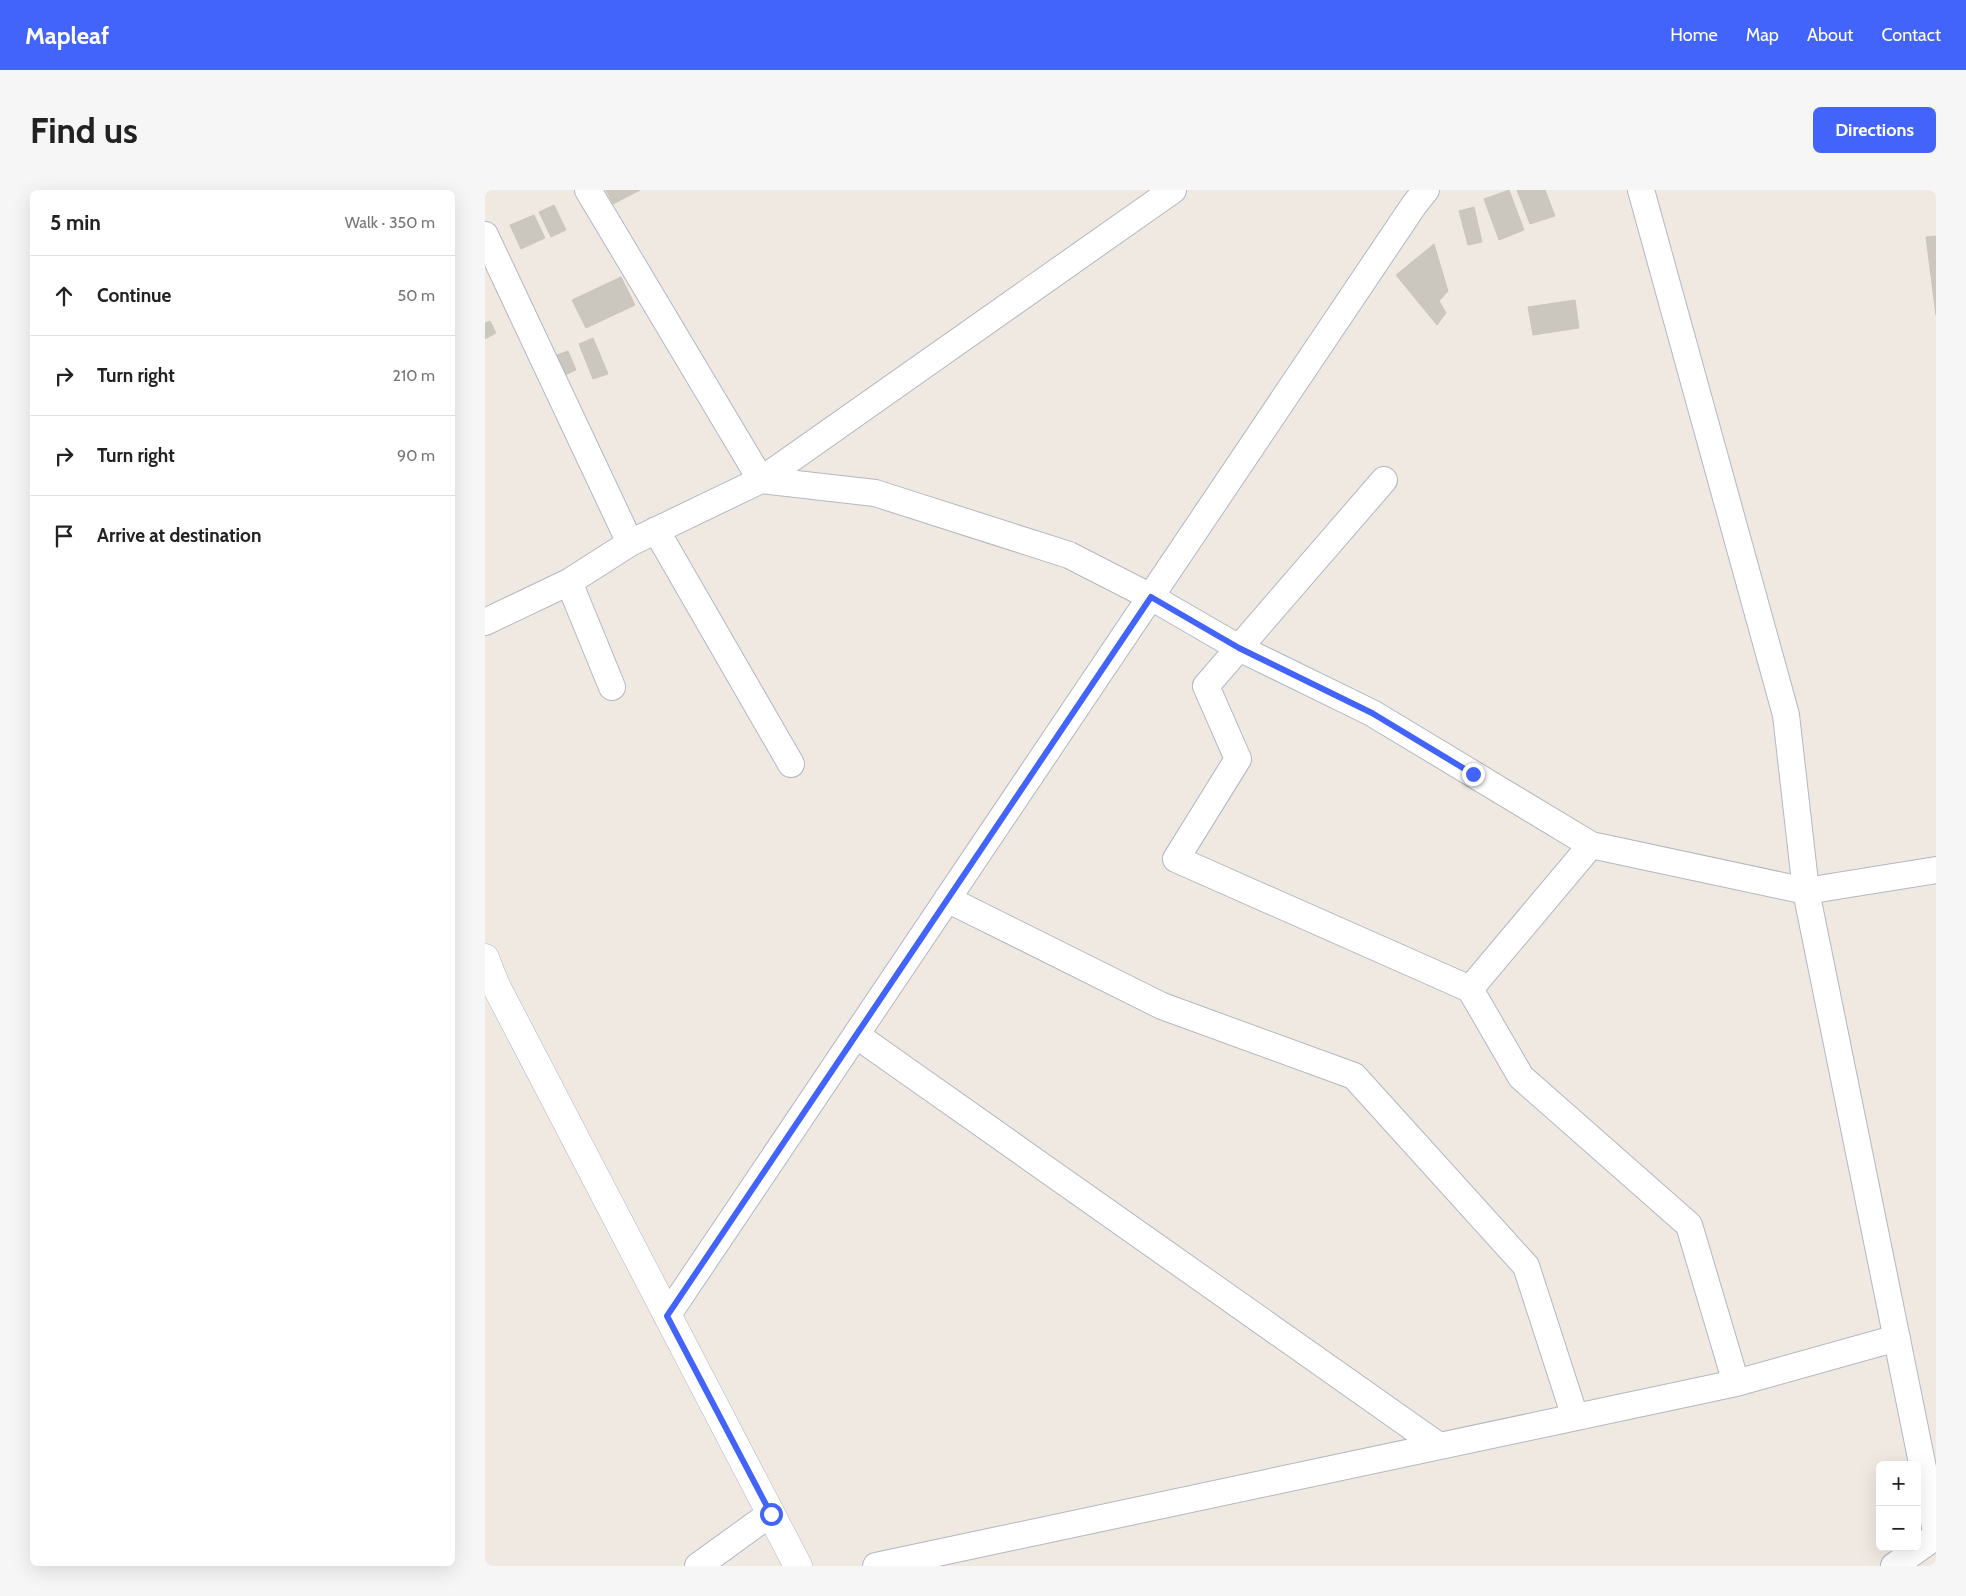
<!DOCTYPE html>
<meta charset="utf-8">
<style>
body{margin:0;font-family:Cabin,sans-serif;background:#f6f6f6;color:#222}
.controls{position:absolute;right:15px;bottom:15px;display:grid;overflow:hidden;border-radius:8px;box-shadow:0 5px 20px #0002}
.controls button{width:45px;height:45px;display:grid;place-items:center;padding:0;border:0;border-bottom:1px solid #e0e0e0;background:#fff;color:#222;font:25px sans-serif}
.stop{position:absolute;width:15px;height:15px;margin:-11px;border:4px solid #4264fb;border-radius:50%;background:#fff}
.stop.end{background:#4264fb;border-color:#fff;box-shadow:0 1px 5px #0008}
.list{margin:0;padding:0;list-style:none}
h2{display:flex;justify-content:space-between;align-items:center;height:65px;margin:0;padding:0 20px;font-size:21px}
h2 small{font-size:16px;font-weight:400;color:#767676}
.list li{display:grid;grid-template-columns:32px 1fr auto;gap:15px;align-items:center;box-sizing:border-box;height:80px;padding:0 20px;border-top:1px solid #e0e0e0}
.list b{display:block;font-size:19px;white-space:nowrap}
.list em{font-size:16px;font-style:normal;color:#767676}
.icon{flex:none;width:28px;height:28px;fill:none;stroke:currentColor;stroke-width:2;stroke-linecap:round;stroke-linejoin:round}
.map{position:relative;flex:none;width:1451px;height:1376px;overflow:hidden;border-radius:8px}
header{display:flex;align-items:center;gap:30px;box-sizing:border-box;height:70px;padding:0 25px;background:#4264fb;color:#fff}
header strong{font-size:24px}
nav{display:flex;gap:28px;margin-inline-start:auto;font-size:18px}
.intro{display:flex;align-items:center;justify-content:space-between;box-sizing:border-box;height:120px;padding:0 30px}
h1{margin:0;font-size:35px}
.button{padding:12px 22px;border-radius:8px;background:#4264fb;color:#fff;font-size:18px;font-weight:700}
main{display:flex;gap:30px;padding:0 30px}
aside{flex:1;background:#fff;border-radius:8px;box-shadow:0 5px 20px #0002}
.map>svg:first-child{display:block}
.building{fill:#cbc7bf;stroke:#cbc5ba}
.lines{fill:none;stroke-linecap:round;stroke-linejoin:round}
.street-casing{stroke:#b4b7c1;stroke-width:28}
.secondary-casing{stroke:#b4b7c1;stroke-width:29}
.street{stroke:#fff;stroke-width:26}
.secondary{stroke:#fff;stroke-width:28}
.route{stroke:#4264fb;stroke-width:6}
</style>
<header>
<strong>Mapleaf</strong>
<nav><a>Home</a><a>Map</a><a>About</a><a>Contact</a></nav>
</header>
<div class="intro"><h1>Find us</h1><a class="button">Directions</a></div>
<main>
<aside>
<h2>5 min<small>Walk · 350 m</small></h2>
<ul class="list">
<li><svg class="icon" aria-label="ahead" viewBox="0 0 24 24"><path d="M12 20V5M6 11l6-6 6 6"/></svg><div><b>Continue</b></div><em>50 m</em></li>
<li><svg class="icon" aria-label="right" viewBox="0 0 24 24"><path d="M7 20v-9h11M14 6l5 5-5 5"/></svg><div><b>Turn right</b></div><em>210 m</em></li>
<li><svg class="icon" aria-label="right" viewBox="0 0 24 24"><path d="M7 20v-9h11M14 6l5 5-5 5"/></svg><div><b>Turn right</b></div><em>90 m</em></li>
<li><svg class="icon" aria-label="arrive" viewBox="0 0 24 24"><path d="M6 21V4h12l-3 4 3 4H6"/></svg><div><b>Arrive at destination</b></div></li>
</ul>
</aside>
<div class="map">
<svg width="1451" height="1376" viewBox="0 0 1451 1376">
<rect width="100%" height="100%" fill="#efe9e1"/>
<!-- building -->
<path class="building" d="M121,0H155L128,14Z
M1024,0L1039,40L1014,50L999,9Z
M1032,0H1060L1070,26L1045,34Z
M69,15L81,40L66,47L54,22Z
M989,17L997,52L983,55L974,21Z
M49,25L60,48L36,59L25,35Z
M1451,46V125L1441,47Z
M949,54L963,101L954,111L961,123L952,135L911,85Z
M136,87L150,115L101,138L87,110Z
M1090,110L1094,138L1048,145L1043,117Z
M5,131L11,143L0,149V133Z
M108,148L123,184L108,189L94,154Z
M83,161L91,180L80,185L72,165Z"/>
<g class="lines">
<!-- street casing -->
<g class="street-casing">
<path id="street" d="M103,0L276,290L390,303L584,365L666,407L754,458L887,523L1106,655
M1156,0L1301,525L1321,701L1451,680
M0,45L145,353
M899,290L721,496L753,569L691,669L985,799
M171,340L306,574
M84,392L127,497
M0,432L84,392L145,353L276,290L688,0
M462,709L677,816L869,886L1041,1076L1090,1227
M371,845L954,1256
M182,1126L929,15L941,0
M1412,1148L1251,1193L1204,1035L1036,887L985,799L1106,655L1321,701L1451,1342
M213,1376L285,1324
M391,1376L1251,1193
M1409,1376L1451,1346"/>
</g>
<!-- secondary casing -->
<g class="secondary-casing">
<path id="secondary" d="M0,768L11,796L313,1376"/>
</g>
<!-- street -->
<use href="#street" class="street"/>
<!-- secondary -->
<use href="#secondary" class="secondary"/>
</g>
<g class="lines">
<!-- route -->
<path class="route" d="M286,1324L182,1126L666,407L754,458L887,523L988,584"/>
</g>
</svg>
<div class="controls">
<button>+</button>
<button>−</button>
</div>
<div class="stop" style="left:286px;top:1324px"></div>
<div class="stop end" style="left:988px;top:584px"></div>
</div>
</main>
